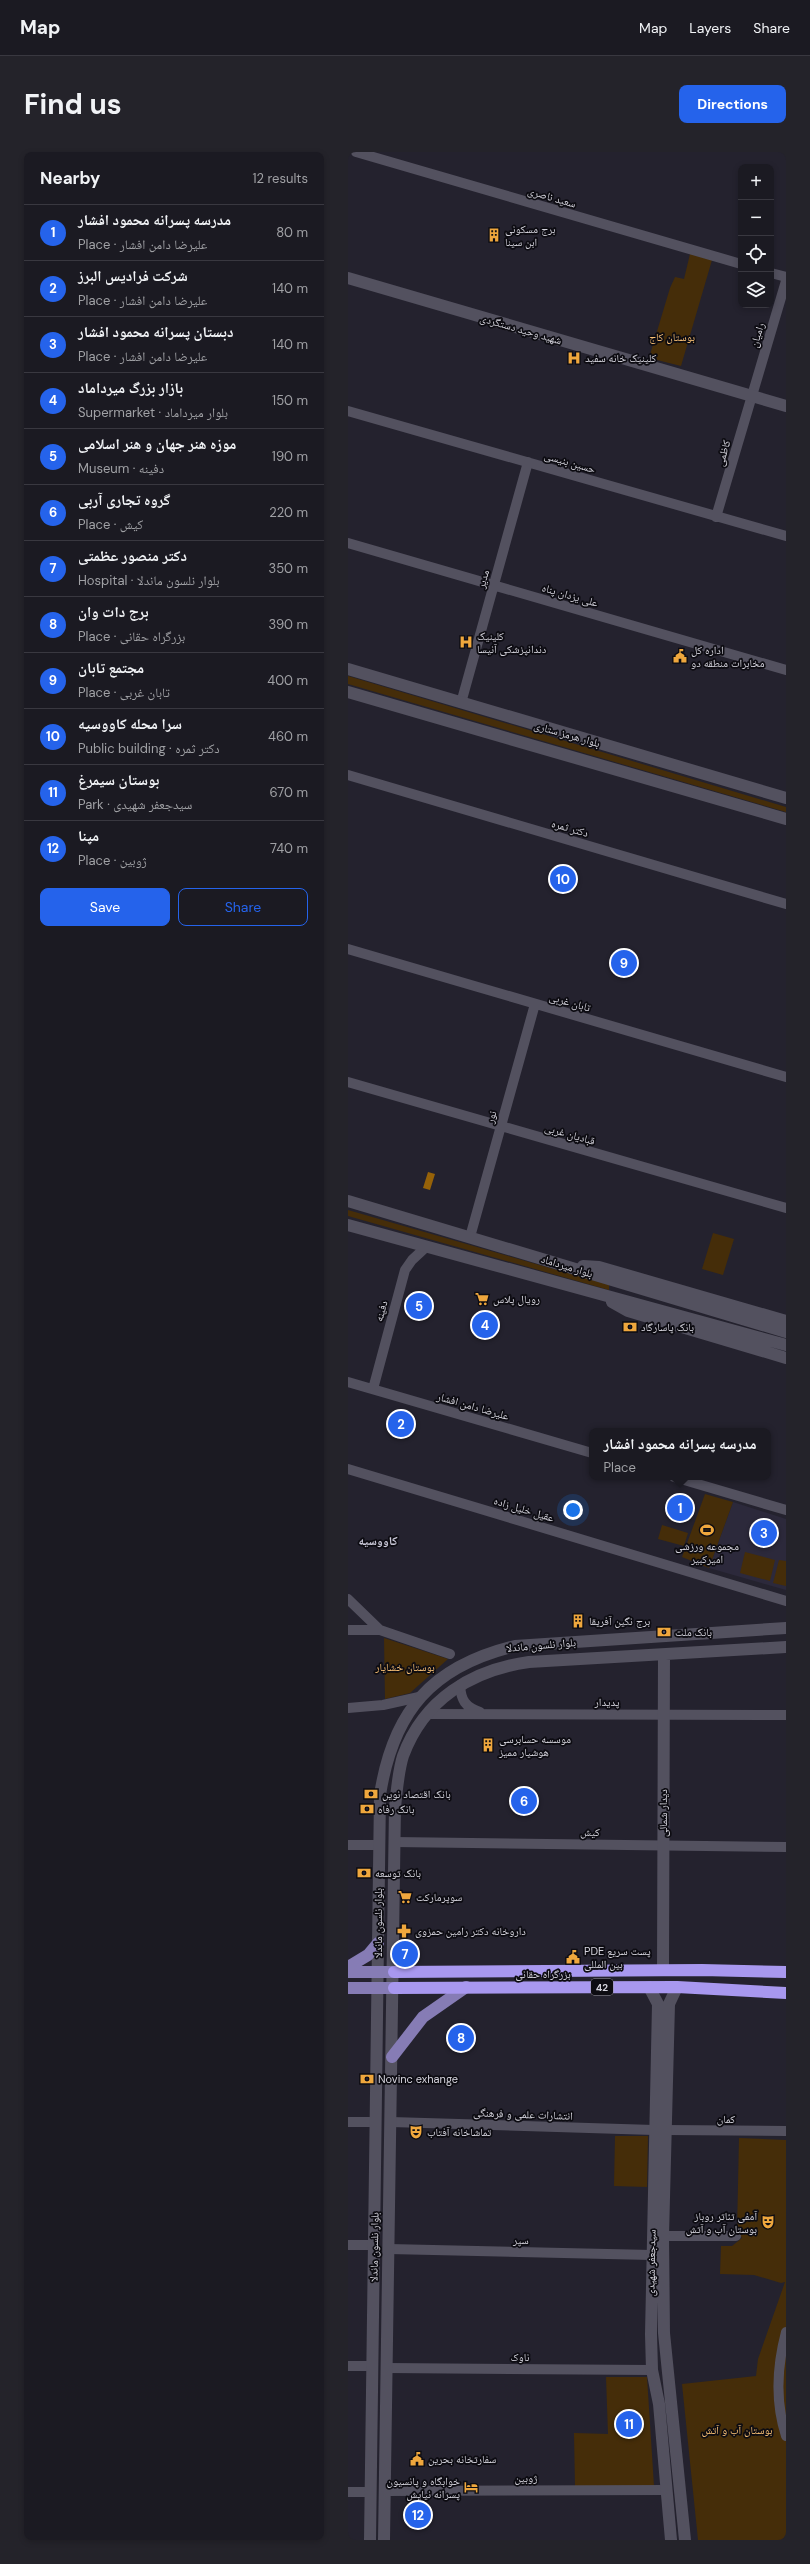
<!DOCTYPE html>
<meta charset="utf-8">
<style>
body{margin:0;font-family:"DM Sans","Noto Naskh Arabic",sans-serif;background:#24232a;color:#f1f3f6}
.controls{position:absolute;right:12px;top:12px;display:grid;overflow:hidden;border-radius:8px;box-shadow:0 2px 6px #0003}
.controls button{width:36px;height:36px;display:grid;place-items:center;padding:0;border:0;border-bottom:1px solid #393840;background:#1b1a22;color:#f1f3f6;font:20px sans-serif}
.you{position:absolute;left:225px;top:1358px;width:14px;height:14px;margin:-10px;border:3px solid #fff;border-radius:50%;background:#1a73e8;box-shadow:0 0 0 6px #1a73e833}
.badge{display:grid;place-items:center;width:26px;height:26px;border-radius:50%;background:#2563eb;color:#fff;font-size:13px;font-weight:700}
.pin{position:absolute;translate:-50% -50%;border:2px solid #fff;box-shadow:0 1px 4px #0006}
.popup{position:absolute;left:241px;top:1276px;width:182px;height:52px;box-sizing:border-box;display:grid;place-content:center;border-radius:8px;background:#1b1a22;filter:drop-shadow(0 1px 3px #0005);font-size:13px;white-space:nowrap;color:#a0a1a5}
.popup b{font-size:15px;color:#f1f3f6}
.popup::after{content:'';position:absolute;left:50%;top:100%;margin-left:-8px;border:8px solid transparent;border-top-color:#1b1a22}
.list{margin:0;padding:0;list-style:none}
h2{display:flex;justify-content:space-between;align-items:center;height:52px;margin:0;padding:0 16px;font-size:17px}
h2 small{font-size:13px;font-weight:400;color:#a0a1a5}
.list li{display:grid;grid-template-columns:26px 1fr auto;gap:12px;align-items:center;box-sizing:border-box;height:56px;padding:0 16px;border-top:1px solid #393840}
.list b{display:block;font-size:15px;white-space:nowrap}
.list p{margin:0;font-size:13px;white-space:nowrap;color:#a0a1a5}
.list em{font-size:13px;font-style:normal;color:#a0a1a5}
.actions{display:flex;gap:8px;padding:12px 16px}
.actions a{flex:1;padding:9px 0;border:1px solid #2563eb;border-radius:8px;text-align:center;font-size:14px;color:#2563eb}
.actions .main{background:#2563eb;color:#fff}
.icon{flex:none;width:22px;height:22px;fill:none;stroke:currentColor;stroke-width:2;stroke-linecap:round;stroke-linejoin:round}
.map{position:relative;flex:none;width:438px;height:2388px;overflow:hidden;border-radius:8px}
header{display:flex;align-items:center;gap:24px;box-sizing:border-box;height:56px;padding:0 20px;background:#1b1a22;border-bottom:1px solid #393840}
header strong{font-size:19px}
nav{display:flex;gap:22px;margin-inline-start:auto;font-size:14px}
.intro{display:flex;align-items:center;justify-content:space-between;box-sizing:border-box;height:96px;padding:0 24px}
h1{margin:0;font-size:28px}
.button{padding:10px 18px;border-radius:8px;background:#2563eb;color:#fff;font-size:14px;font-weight:700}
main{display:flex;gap:24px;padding:0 24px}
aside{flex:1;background:#1b1a22;border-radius:8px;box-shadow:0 2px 6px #0003}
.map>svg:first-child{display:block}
.built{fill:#2c293b}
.green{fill:#452d09}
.water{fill:#966208}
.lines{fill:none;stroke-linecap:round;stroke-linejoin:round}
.street{stroke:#53515f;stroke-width:10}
.secondary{stroke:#53515f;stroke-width:12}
.primary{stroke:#867cb5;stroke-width:12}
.highway{stroke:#a898ef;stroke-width:12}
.labels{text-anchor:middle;stroke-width:3.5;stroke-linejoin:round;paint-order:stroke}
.shield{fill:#0d0c12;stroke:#9998a0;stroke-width:1}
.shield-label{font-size:10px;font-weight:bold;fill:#d5d4dd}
.street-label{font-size:11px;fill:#d5d4dd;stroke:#0d0c12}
.poi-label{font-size:11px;fill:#d5d4dd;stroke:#0d0c12;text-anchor:start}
.park-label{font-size:11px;fill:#fac175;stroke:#0d0c12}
.neighbourhood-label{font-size:12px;font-weight:bold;fill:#cdcbdb;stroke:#0d0c12}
</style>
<header>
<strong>Map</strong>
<nav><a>Map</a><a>Layers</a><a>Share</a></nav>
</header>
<div class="intro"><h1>Find us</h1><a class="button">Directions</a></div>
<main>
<aside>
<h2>Nearby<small>12 results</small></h2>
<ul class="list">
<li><span class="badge">1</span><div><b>مدرسه پسرانه محمود افشار</b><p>Place · علیرضا دامن افشار</p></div><em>80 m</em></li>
<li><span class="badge">2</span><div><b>شرکت فرادیس البرز</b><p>Place · علیرضا دامن افشار</p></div><em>140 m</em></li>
<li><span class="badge">3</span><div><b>دبستان پسرانه محمود افشار</b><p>Place · علیرضا دامن افشار</p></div><em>140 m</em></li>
<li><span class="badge">4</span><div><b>بازار بزرگ میرداماد</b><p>Supermarket · بلوار میرداماد</p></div><em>150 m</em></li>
<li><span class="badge">5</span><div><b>موزه هنر جهان و هنر اسلامی</b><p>Museum · دفینه</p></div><em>190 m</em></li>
<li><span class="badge">6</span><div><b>گروه تجاری آربی</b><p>Place · کیش</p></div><em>220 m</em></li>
<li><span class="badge">7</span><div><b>دکتر منصور عظمتی</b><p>Hospital · بلوار نلسون ماندلا</p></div><em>350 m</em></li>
<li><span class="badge">8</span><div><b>برج دات وان</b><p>Place · بزرگراه حقانی</p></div><em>390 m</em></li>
<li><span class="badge">9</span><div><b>مجتمع تابان</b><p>Place · تابان غربی</p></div><em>400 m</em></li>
<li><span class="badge">10</span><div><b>سرا محله کاووسیه</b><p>Public building · دکتر ثمره</p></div><em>460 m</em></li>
<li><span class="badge">11</span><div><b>بوستان سیمرغ</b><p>Park · سیدجعفر شهیدی</p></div><em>670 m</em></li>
<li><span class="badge">12</span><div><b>مپنا</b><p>Place · ژوبین</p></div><em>740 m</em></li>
</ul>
<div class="actions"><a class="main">Save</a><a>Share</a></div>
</aside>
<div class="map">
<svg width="438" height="2388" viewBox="0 0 438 2388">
<rect width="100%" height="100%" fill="#24222e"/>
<!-- built -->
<path class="built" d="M385,1350L438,1367V1438L361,1416Z"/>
<!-- green -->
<path class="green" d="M342,102L364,108L333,214L301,206L322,136L327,125L336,127Z
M0,524L438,655V660L0,532Z
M0,1058L261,1133V1138L0,1064Z
M365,1081L386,1087L375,1123L354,1117Z
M357,1342L385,1350L361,1416L334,1405Z
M314,1373L340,1381L336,1394L310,1387Z
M397,1400L427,1408L422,1429L392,1421Z
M431,1408L438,1409V1434L425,1431Z
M36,1486L100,1507L62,1541L37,1547Z
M267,1984H300L299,2035L266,2034Z
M391,1986L438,1988V2388H350L334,2232L408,2224L410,2207L437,2130L433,2131L406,2123L372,2122L373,2094H384L394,2086L389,2079Z
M258,2225H299L306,2334L227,2335L226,2281L260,2282Z"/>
<!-- water -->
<path class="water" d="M80,1020L87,1022L82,1038L75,1036Z"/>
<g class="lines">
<!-- street -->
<path class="street" d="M8,0L393,112
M423,121L438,125
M0,259L438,384
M368,365L438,129
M0,391L438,518
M113,551L180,310
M0,623L438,752
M0,797L438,925
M0,930L438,1056
M122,1085L187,852
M0,1230L244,1301
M25,1237L57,1118L64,1108L78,1095
M0,1317L438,1449
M326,1325L438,1358
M0,1447L32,1478L102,1502
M0,1478H32
M112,1533C113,1548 117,1555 132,1560
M0,1556L35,1553L71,1545
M79,1562L438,1563
M46,1690L438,1695
M0,1693H31
M0,1970H28
M43,1970L306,1978
M318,1978L438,1979
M315,2084H388
M0,2093H26
M41,2097L304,2103
M438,2180C429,2214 427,2250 438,2284
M0,2214H24
M39,2216L304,2218
M37,2339L319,2338
M0,2340H23"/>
<!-- secondary -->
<path class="secondary" d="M0,126L438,254
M0,517L438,646
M0,540L438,667
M0,1049L438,1180
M0,1073L438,1193
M235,1114L251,1115L438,1169
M264,1150L280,1159L438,1206
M315,1818L316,1503
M301,1835L310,1852L303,2182L304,2218L311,2252L323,2388
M329,1835L321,1852L315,2084L316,2181L337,2388
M22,2388L32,1643C45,1559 84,1514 167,1494L438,1476
M36,2388L47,1655C49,1638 50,1620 55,1604C76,1547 124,1518 181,1510L438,1495"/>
<!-- primary -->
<path class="primary" d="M0,1815L20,1803L30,1791
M0,1820H46
M0,1836H46
M44,1905L75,1865L118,1835"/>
<!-- highway -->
<path class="highway" d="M46,1820L354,1818L438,1820
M46,1836L329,1835L438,1841"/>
</g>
<!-- icons -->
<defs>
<g id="building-bare" transform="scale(1.08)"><path d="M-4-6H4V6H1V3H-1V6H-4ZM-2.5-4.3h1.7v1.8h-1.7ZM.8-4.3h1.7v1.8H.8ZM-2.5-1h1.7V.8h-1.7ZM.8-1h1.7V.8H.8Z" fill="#efa73d" stroke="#0d0c12" stroke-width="2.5" paint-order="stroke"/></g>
<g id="hospital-bare" transform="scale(1.08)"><path d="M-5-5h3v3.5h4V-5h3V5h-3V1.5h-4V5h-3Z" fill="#efa73d" stroke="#0d0c12" stroke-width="2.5" paint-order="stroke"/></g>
<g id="civic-bare" transform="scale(1.08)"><path d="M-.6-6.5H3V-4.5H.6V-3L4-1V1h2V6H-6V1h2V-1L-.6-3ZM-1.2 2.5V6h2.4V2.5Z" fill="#efa73d" stroke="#0d0c12" stroke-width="2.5" paint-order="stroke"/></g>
<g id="supermarket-bare" transform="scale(1.08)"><path d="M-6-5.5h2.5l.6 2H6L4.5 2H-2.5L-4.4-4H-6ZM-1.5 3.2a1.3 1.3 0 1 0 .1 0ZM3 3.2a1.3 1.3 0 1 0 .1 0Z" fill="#efa73d" stroke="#0d0c12" stroke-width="2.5" paint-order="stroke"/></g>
<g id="bank-bare" transform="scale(1.08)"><path d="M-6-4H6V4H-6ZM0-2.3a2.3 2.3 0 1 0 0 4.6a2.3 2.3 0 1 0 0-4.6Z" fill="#efa73d" stroke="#0d0c12" stroke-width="2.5" paint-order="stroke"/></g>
<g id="stadium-bare" transform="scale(1.08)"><path d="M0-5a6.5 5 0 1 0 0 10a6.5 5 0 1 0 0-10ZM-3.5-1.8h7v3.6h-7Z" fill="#efa73d" stroke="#0d0c12" stroke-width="2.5" paint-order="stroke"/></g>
<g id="pharmacy-bare" transform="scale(1.08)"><path d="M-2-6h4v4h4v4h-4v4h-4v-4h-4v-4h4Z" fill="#efa73d" stroke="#0d0c12" stroke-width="2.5" paint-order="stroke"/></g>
<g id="theatre-bare" transform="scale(1.08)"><path d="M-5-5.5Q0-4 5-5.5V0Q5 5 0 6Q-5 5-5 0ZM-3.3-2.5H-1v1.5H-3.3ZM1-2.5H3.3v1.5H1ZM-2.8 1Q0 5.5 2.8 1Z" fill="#efa73d" stroke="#0d0c12" stroke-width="2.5" paint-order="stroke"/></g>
<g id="hotel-bare" transform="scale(1.08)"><path d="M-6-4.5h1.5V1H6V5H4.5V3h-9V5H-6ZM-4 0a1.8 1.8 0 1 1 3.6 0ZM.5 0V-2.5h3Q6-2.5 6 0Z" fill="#efa73d" stroke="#0d0c12" stroke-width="2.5" paint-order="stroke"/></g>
</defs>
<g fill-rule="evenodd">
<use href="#building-bare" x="146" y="83"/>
<use href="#hospital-bare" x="226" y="206"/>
<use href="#hospital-bare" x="118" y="490"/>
<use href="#civic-bare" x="332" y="504"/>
<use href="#supermarket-bare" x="134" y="1147"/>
<use href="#bank-bare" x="282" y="1175"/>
<use href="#stadium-bare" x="359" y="1378"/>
<use href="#building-bare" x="230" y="1469"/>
<use href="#bank-bare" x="316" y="1480"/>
<use href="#building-bare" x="140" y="1593"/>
<use href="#bank-bare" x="23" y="1642"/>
<use href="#bank-bare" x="19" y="1657"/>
<use href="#bank-bare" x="16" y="1721"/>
<use href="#supermarket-bare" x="57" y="1745"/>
<use href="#pharmacy-bare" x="56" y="1779"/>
<use href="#civic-bare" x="225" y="1805"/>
<use href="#bank-bare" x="19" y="1927"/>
<use href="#theatre-bare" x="68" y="1980"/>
<use href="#theatre-bare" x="420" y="2070"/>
<use href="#civic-bare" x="69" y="2307"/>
<use href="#hotel-bare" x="123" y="2335"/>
</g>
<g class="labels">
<!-- shield labels -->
<rect class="shield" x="243" y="1827" width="22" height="16" rx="3"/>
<g class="shield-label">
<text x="254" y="1839">42</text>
</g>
<!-- street labels -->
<g class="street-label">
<text transform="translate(204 45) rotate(16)" y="4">سعید ناصری</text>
<text transform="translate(173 177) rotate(16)" y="4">شهید وحید دستگردی</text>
<text transform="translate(409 183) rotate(-73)" y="4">رامیان</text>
<text transform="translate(375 301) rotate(-74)" y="4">کاظمی</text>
<text transform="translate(222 310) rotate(16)" y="4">حسین بنیسی</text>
<text transform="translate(135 427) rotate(-74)" y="4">مدیر</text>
<text transform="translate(222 443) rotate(16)" y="4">علی یزدان پناه</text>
<text transform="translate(219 582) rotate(16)" y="4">بلوار هرمز ستاری</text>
<text transform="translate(222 676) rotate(16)" y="4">دکتر ثمره</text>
<text transform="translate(222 850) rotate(16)" y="4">تابان غربی</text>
<text transform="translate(143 965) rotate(-74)" y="4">نور</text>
<text transform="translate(222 982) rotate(16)" y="4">قبادیان غربی</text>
<text transform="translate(219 1114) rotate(17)" y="4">بلوار میرداماد</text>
<text transform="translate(33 1159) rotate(-75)" y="4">دفینه</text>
<text transform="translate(125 1254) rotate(16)" y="4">علیرضا دامن افشار</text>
<text transform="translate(176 1357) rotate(17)" y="4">عقیل خلیل زاده</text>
<text transform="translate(193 1493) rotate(-5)" y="4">بلوار نلسون ماندلا</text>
<text x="259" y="1554">پدیدار</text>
<text transform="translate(315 1661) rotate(-90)" y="4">دیدار شمالی</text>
<text transform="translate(242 1680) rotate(1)" y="4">کیش</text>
<text transform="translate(30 1771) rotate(-90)" y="4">بلوار نلسون ماندلا</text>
<text x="195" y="1826">بزرگراه حقانی</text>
<text transform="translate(175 1962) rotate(2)" y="4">انتشارات علمی و فرهنگی</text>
<text transform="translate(378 1967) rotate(1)" y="4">کمان</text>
<text transform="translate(173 2088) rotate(1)" y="4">سپر</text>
<text transform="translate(26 2095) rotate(-89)" y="4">بلوار نلسون ماندلا</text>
<text transform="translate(303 2111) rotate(-89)" y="4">سیدجعفر شهیدی</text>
<text x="172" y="2209">ناوک</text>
<text x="178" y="2330">ژوبین</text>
</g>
<!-- poi labels -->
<g class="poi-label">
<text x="157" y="81">برج مسکونی<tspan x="157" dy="13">ابن سینا</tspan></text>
<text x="237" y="210">کلینیک خانه سفید</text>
<text x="129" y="488">کلینیک<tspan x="129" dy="13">دندانپزشکی آنیسا</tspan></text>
<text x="343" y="502">اداره کل<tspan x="343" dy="13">مخابرات منطقه دو</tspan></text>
<text x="145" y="1151">رویال پلاس</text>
<text x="293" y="1179">بانک پاسارگاد</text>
<text x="359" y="1398" text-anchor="middle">مجموعه ورزشی<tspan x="359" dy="13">امیرکبیر</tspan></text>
<text x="241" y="1473">برج نگین آفریقا</text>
<text x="327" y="1484">بانک ملت</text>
<text x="151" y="1591">موسسه حسابرسی<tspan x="151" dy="13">هوشیار ممیز</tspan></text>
<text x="34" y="1646">بانک اقتصاد نوین</text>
<text x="30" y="1661">بانک رفاه</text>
<text x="27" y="1725">بانک توسعه</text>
<text x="68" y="1749">سوپرمارکت</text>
<text x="67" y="1783">داروخانه دکتر رامین حمزوی</text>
<text x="236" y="1803">PDE پست سریع<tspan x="236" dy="13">بین المللی</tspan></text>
<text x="30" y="1931">Novinc exhange</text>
<text x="79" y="1984">تماشاخانه آفتاب</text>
<text x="409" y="2068" text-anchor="end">آمفی تئاتر روباز<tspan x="409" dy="13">بوستان آب و آتش</tspan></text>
<text x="80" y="2311">سفارتخانه بحرین</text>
<text x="112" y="2333" text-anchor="end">خوابگاه و پانسیون<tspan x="112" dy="13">پسرانه نیایش</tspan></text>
</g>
<!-- park labels -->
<g class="park-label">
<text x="324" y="189">بوستان کاج</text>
<text x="57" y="1519">بوستان خشایار</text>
<text x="389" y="2282">بوستان آب و آتش</text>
</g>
<!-- neighbourhood labels -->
<g class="neighbourhood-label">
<text x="30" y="1393">کاووسیه</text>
</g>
</g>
</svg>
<div class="controls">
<button>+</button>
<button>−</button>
<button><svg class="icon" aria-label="locate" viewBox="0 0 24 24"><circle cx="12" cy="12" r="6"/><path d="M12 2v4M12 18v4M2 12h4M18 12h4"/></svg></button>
<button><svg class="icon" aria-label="layers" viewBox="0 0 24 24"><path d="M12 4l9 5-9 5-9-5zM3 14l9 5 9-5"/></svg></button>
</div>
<div class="you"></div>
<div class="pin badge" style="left:332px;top:1356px">1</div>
<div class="popup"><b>مدرسه پسرانه محمود افشار</b>Place</div>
<div class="pin badge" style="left:53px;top:1272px">2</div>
<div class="pin badge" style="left:416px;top:1381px">3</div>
<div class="pin badge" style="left:137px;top:1173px">4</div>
<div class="pin badge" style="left:71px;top:1154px">5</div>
<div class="pin badge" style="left:176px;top:1649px">6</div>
<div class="pin badge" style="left:57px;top:1802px">7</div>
<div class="pin badge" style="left:113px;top:1886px">8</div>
<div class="pin badge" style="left:276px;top:811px">9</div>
<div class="pin badge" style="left:215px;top:727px">10</div>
<div class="pin badge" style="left:281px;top:2272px">11</div>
<div class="pin badge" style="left:70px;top:2363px">12</div>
</div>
</main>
